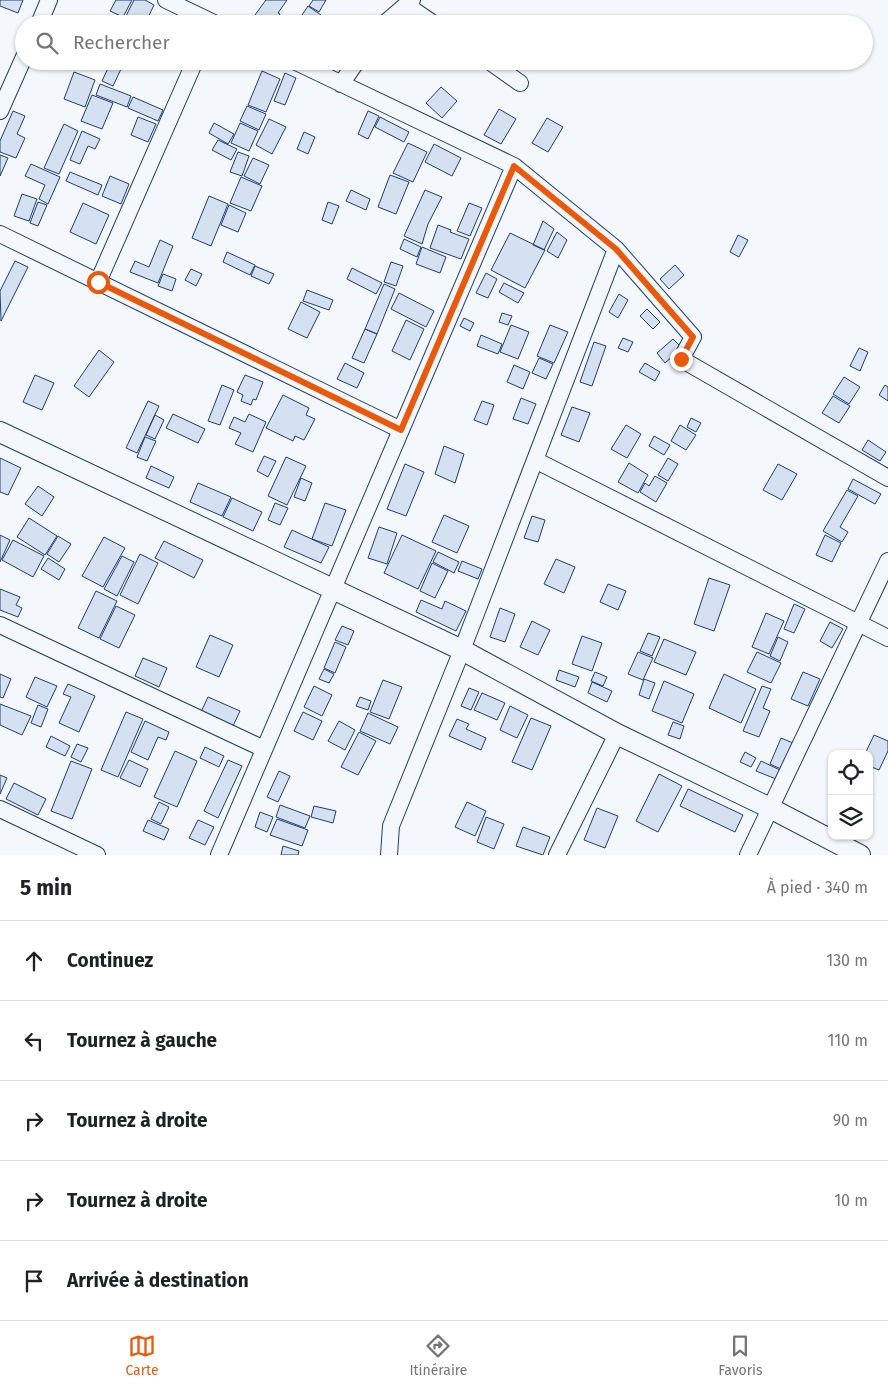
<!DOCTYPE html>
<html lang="fr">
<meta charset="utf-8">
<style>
body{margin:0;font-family:"Fira Sans",sans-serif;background:#f6f6f6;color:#202124}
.controls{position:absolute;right:15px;bottom:15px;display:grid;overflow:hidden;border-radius:10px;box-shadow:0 1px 4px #0004}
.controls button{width:45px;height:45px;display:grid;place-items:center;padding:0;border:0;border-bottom:1px solid #e0e0e0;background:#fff;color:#202124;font:25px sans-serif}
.stop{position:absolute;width:15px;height:15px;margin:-11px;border:4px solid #ea580c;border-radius:50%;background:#fff}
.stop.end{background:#ea580c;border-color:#fff;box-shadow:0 1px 5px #0008}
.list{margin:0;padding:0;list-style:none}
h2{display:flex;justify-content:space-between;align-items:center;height:65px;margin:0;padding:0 20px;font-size:21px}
h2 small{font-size:16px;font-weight:400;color:#757577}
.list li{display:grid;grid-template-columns:32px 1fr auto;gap:15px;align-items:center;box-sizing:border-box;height:80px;padding:0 20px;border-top:1px solid #e0e0e0}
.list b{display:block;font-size:19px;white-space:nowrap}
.list em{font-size:16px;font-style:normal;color:#757577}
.icon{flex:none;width:28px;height:28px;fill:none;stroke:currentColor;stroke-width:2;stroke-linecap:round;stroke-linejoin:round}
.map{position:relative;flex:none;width:888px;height:855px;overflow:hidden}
.search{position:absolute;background:#fff;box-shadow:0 1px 4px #0004;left:15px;right:15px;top:15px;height:55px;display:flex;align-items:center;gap:12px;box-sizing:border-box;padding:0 18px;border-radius:28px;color:#757577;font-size:19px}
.sheet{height:465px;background:#fff}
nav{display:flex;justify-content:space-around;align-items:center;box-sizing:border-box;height:70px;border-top:1px solid #e0e0e0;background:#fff;font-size:14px;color:#757577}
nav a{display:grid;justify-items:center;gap:2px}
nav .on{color:#ea580c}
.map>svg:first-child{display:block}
.building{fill:#d5e0f0;stroke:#1d3f73}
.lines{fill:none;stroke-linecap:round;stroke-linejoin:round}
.minor-casing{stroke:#1d3f73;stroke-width:18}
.tertiary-casing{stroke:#1d3f73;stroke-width:22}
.minor{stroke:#f4f7fb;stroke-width:16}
.tertiary{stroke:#f4f7fb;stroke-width:20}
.route{stroke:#ea580c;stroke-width:6}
</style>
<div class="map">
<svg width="888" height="855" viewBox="0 0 888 855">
<rect width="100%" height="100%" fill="#f4f7fb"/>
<!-- building -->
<path class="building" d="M0,0H23L18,13L0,6Z
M116,0H132L123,17L110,11Z
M134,0H145L154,5L145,24H122Z
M266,0H287L278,13L280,14L274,24H259L252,19Z
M313,0H326L319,12L309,6Z
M308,6L321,15L315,24H296Z
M133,61H153L150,68Z
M110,64L121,69L113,86L102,81Z
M262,71L280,79L266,112L248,105Z
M74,72L95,80L85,107L64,99Z
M285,73L296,78L285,105L274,101Z
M100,84L131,96L127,107L96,95Z
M441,87L457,101L442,118L426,103Z
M92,95L113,103L102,129L81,121Z
M133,97L163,110L158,121L128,108Z
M247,106L266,114L259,130L240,121Z
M499,109L516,119L501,144L484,135Z
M13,111L25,116L17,134L25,138L16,158L0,152V141Z
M368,111L379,116L368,139L358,134Z
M138,117L156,124L148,142L131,135Z
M380,117L409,132L404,142L375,127Z
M547,118L563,127L548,152L532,143Z
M269,119L286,127L272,154L256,145Z
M214,123L234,134L228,144L209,133Z
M240,123L258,131L249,151L231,143Z
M64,124L78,131L59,174L44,168Z
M82,131L100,139L95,149L88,146L80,164L70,160Z
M304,132L315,137L308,154L297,149Z
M218,140L237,149L231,160L212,150Z
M408,143L427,152L413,182L393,173Z
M434,144L461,158L452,176L425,162Z
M238,152L249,156L242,176L230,172Z
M0,155L8,158L0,176Z
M253,158L269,165L260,184L244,176Z
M31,164L60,177L48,204L39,199L45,185L25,176Z
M70,172L102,185L98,195L66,181Z
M390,175L409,182L396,214L378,207Z
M110,176L129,184L121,204L102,196Z
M241,177L262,186L251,211L230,203Z
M351,190L370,199L366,210L346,201Z
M425,190L442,197L428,224L422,244L404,236Z
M22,194L37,199L29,221L14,216Z
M209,196L228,204L211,246L192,238Z
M38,202L47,205L38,226L30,223Z
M328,202L339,206L332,224L322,220Z
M83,203L109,215L96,244L70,232Z
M469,203L482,208L470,236L457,231Z
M229,205L246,213L238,232L221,225Z
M543,221L554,229L544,250L533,245Z
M438,225L451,230L450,232L469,239L461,259L430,248Z
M557,232L567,240L558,258L547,251Z
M510,233L545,250L525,288L491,270Z
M738,235L748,240L739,257L730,252Z
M404,239L421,247L417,257L400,249Z
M160,240L173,246L158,283L130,272L135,261L149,267Z
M422,247L446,257L440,273L416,264Z
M227,252L255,265L250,275L223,262Z
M15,261L28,267L1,321L0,291Z
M391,262L403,266L396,286L384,282Z
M675,265L684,275L669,289L660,279Z
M255,266L274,274L269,284L251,276Z
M352,268L382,283L376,294L347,279Z
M191,269L202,274L196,286L185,280Z
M486,273L497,279L488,298L476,293Z
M163,274L176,279L172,291L158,286Z
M504,283L524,293L518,303L499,292Z
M384,284L395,289L377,334L365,329Z
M307,290L333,300L329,310L303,301Z
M399,293L434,311L426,327L391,309Z
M619,294L628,300L618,318L609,312Z
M301,302L320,312L307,338L288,329Z
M647,309L660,322L653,329L640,316Z
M502,313L512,316L508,325L499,322Z
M464,318L474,323L470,331L460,326Z
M406,320L424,329L410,360L392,351Z
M511,325L529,332L518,359L500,352Z
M550,325L568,332L554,363L537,356Z
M365,329L377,334L364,363L352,358Z
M481,335L502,344L498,354L477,346Z
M623,338L633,342L628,352L618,348Z
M673,339L682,348L665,363L657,353Z
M594,342L606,346L592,386L580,382Z
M859,348L868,352L860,371L850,366Z
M99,350L114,362L89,397L74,386Z
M539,358L553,364L546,379L532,373Z
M345,363L364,373L357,388L337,379Z
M645,363L660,372L655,381L639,372Z
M514,365L530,372L523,389L507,382Z
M35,375L54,383L42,410L23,402Z
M245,375L263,382L256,400L253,399L251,405L241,401L243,395L237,392Z
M844,377L860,387L849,404L833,394Z
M222,385L234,390L220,425L208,421Z
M885,385L888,387V401L879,395Z
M283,395L309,408L306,415L315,419L304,440L295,436L293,441L266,428Z
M833,396L850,406L839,423L822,413Z
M521,398L536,404L528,424L513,419Z
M148,401L159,406L137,453L126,448Z
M482,401L494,405L487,425L474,420Z
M572,407L590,413L579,442L561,435Z
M173,414L205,429L198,443L166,428Z
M249,414L266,422L253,452L235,444L241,433L229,428L234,417L245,422Z
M155,415L164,420L155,439L146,435Z
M691,418L701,423L696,432L687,427Z
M626,425L641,434L627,458L611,449Z
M680,425L696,435L686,450L671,441Z
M654,436L670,445L664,455L649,446Z
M145,437L156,441L147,461L137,457Z
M868,440L886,452L880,461L862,450Z
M444,446L464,454L455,483L435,474Z
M264,456L276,461L268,477L257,471Z
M286,457L306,466L287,505L268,496Z
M0,458L21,468L8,495L0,492Z
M668,458L678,464L668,481L658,475Z
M629,463L648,475L638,493L618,482Z
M405,464L424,472L406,516L387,509Z
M778,464L797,474L782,500L763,490Z
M151,466L174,477L169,488L146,478Z
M655,476L667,483L656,502L640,492L645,483L649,486Z
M301,478L312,483L305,501L294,497Z
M853,479L881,494L875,504L848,489Z
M198,483L231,497L222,516L190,502Z
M38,486L54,497L42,516L25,504Z
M847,490L858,496L840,527L848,532L842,542L823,531Z
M232,498L262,512L253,531L223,517Z
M275,503L288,508L280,525L268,520Z
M325,503L346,510L332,546L312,539Z
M444,515L469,526L457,553L432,542Z
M532,516L545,520L538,542L524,538Z
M29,518L57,536L45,555L17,537Z
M379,527L397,533L387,564L368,558Z
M292,530L329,547L321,563L284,547Z
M0,535L10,540L0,562Z
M402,535L436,551L418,589L384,573Z
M825,535L841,543L832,562L816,555Z
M58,536L71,544L59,562L47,554Z
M104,537L125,548L103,587L82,576Z
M13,540L44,556L33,577L2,560Z
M164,541L203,560L194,578L155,558Z
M438,552L459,562L454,573L433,562Z
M140,554L158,563L138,604L120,595Z
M122,556L134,562L117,596L104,589Z
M48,558L65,569L59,580L41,569Z
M556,559L575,567L564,593L544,584Z
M462,561L482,569L478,579L458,571Z
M432,563L448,571L435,598L420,591Z
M709,578L730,585L714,631L694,624Z
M608,584L626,591L618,610L600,602Z
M0,589L20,597L16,605L22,608L18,617L0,610Z
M96,591L117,601L99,638L78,628Z
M421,600L442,609L445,601L466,611L456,631L416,612Z
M794,604L805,609L794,633L784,629Z
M116,606L135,615L119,648L100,639Z
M500,608L515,614L505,642L490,637Z
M766,613L784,621L769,654L752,647Z
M532,621L550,630L538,655L520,647Z
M830,622L843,629L832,648L820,641Z
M342,626L354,631L348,645L335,640Z
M648,633L660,637L652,656L640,651Z
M210,635L233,645L219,677L196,667Z
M582,636L602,643L592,671L572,664Z
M778,637L788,642L780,661L770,656Z
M664,639L696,652L686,675L654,662Z
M335,642L346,647L335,673L324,668Z
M638,652L653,658L643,680L628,674Z
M757,652L781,663L771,683L747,672Z
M143,658L167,668L159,687L135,676Z
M324,669L334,674L329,683L319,679Z
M559,670L579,677L575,687L556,680Z
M595,672L607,677L603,686L591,681Z
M803,672L820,679L808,706L791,699Z
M0,674L11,679L3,698L0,697Z
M724,674L756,689L741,723L709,708Z
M35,677L57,686L47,707L26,697Z
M644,679L655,683L649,699L639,695Z
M383,680L402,687L389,719L370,712Z
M664,681L694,694L682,723L652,711Z
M592,682L612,691L607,702L588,693Z
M68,684L95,696L79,732L59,723L71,697L63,694Z
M314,686L332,695L322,716L304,707Z
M762,686L771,689L763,708L770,711L759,737L743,731Z
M469,688L479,692L471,710L461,706Z
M482,693L505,703L497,720L474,710Z
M208,697L240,711L233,726L201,712Z
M360,697L371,701L368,710L356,706Z
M0,704L31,716L22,735L0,725Z
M38,705L48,709L41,727L31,723Z
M510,706L528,715L517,738L500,730Z
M126,712L143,719L118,777L101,770Z
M303,712L322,721L313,740L294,731Z
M368,713L398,727L390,744L360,731Z
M531,718L551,726L532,770L512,762Z
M457,719L469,724L466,729L486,738L481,750L449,736Z
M145,721L169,732L166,740L158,737L148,760L131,752Z
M339,721L355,730L345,750L328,741Z
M673,722L684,726L680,739L668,735Z
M359,732L376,741L358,775L341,767Z
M874,735L888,741V751L879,770L869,766V754H865Z
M51,736L70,746L65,756L46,747Z
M781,738L793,743L781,769L770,764Z
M77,744L88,748L81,762L71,757Z
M205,747L224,756L219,767L200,758Z
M175,751L197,761L177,807L154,797Z
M745,752L756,758L751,767L740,762Z
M129,760L148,769L140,787L120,778Z
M228,760L242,766L218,818L204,811Z
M71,761L92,769L72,819L51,811Z
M761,761L780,770L776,779L756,771Z
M279,771L290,776L278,802L267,797Z
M659,774L682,786L658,832L636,821Z
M0,775L7,778L0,794Z
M14,783L46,799L38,815L6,799Z
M688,789L743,815L735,832L680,806Z
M159,802L169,807L161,824L151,819Z
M467,802L486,811L475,836L455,827Z
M280,805L310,816L305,828L276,817Z
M314,806L336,811L333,823L311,817Z
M597,808L618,816L605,848L584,840Z
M260,812L273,817L267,832L255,827Z
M486,817L504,824L494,849L477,842Z
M277,819L308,830L302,846L270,835Z
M148,820L169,829L164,840L143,831Z
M198,820L214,827L205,845L189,838Z
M523,827L550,837L543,855L516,846Z
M283,846L299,851L298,855H281Z"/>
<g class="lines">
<!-- minor casing -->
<g class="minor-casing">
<path id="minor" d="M166,0L216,24
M406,5L434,24
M39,24L49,0
M384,24L412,0
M294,61L514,166L616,249L693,337L681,359L888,478
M489,61L520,83
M341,84L357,61
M0,111L24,57
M0,234L401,430
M98,282L195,61
M535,460L888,638
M0,625L264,749
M0,809L97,855
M219,855L514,166
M389,855L391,826L462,650L616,249
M557,855L617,734
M748,855L888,561"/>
</g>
<!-- tertiary casing -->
<g class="tertiary-casing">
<path id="tertiary" d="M0,432L462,650L617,734L770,808L860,855"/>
</g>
<!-- minor -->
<use href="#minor" class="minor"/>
<!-- tertiary -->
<use href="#tertiary" class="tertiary"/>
</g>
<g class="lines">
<!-- route -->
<path class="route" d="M98,282L401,430L514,166L616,249L693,337L681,359"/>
</g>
</svg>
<div class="controls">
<button><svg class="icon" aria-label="locate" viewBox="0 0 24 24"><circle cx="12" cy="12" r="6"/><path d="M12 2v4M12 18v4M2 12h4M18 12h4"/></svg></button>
<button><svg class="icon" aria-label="layers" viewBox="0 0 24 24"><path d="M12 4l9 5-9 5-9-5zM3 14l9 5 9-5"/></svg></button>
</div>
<div class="stop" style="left:98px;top:282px"></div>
<div class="stop end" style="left:681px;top:359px"></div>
<div class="search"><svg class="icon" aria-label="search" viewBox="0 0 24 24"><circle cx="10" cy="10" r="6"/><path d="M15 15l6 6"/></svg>Rechercher</div>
</div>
<section class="sheet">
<h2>5 min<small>À pied · 340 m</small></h2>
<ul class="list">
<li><svg class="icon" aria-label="ahead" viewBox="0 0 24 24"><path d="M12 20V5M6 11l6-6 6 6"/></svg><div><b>Continuez</b></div><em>130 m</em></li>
<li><svg class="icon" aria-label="left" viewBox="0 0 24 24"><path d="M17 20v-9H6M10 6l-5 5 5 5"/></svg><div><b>Tournez à gauche</b></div><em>110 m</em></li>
<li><svg class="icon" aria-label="right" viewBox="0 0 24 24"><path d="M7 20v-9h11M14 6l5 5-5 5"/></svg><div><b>Tournez à droite</b></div><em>90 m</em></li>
<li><svg class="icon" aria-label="right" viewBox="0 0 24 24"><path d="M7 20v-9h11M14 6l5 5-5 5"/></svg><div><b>Tournez à droite</b></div><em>10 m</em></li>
<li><svg class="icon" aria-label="arrive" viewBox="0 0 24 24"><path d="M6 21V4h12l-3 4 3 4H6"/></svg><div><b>Arrivée à destination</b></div></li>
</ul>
</section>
<nav>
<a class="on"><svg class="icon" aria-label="map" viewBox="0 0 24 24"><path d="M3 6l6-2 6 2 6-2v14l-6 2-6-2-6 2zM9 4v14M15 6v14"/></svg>Carte</a>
<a><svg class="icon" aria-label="directions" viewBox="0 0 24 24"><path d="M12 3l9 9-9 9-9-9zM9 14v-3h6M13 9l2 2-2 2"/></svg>Itinéraire</a>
<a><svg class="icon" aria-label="saved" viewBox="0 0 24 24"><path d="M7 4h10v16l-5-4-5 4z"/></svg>Favoris</a>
</nav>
